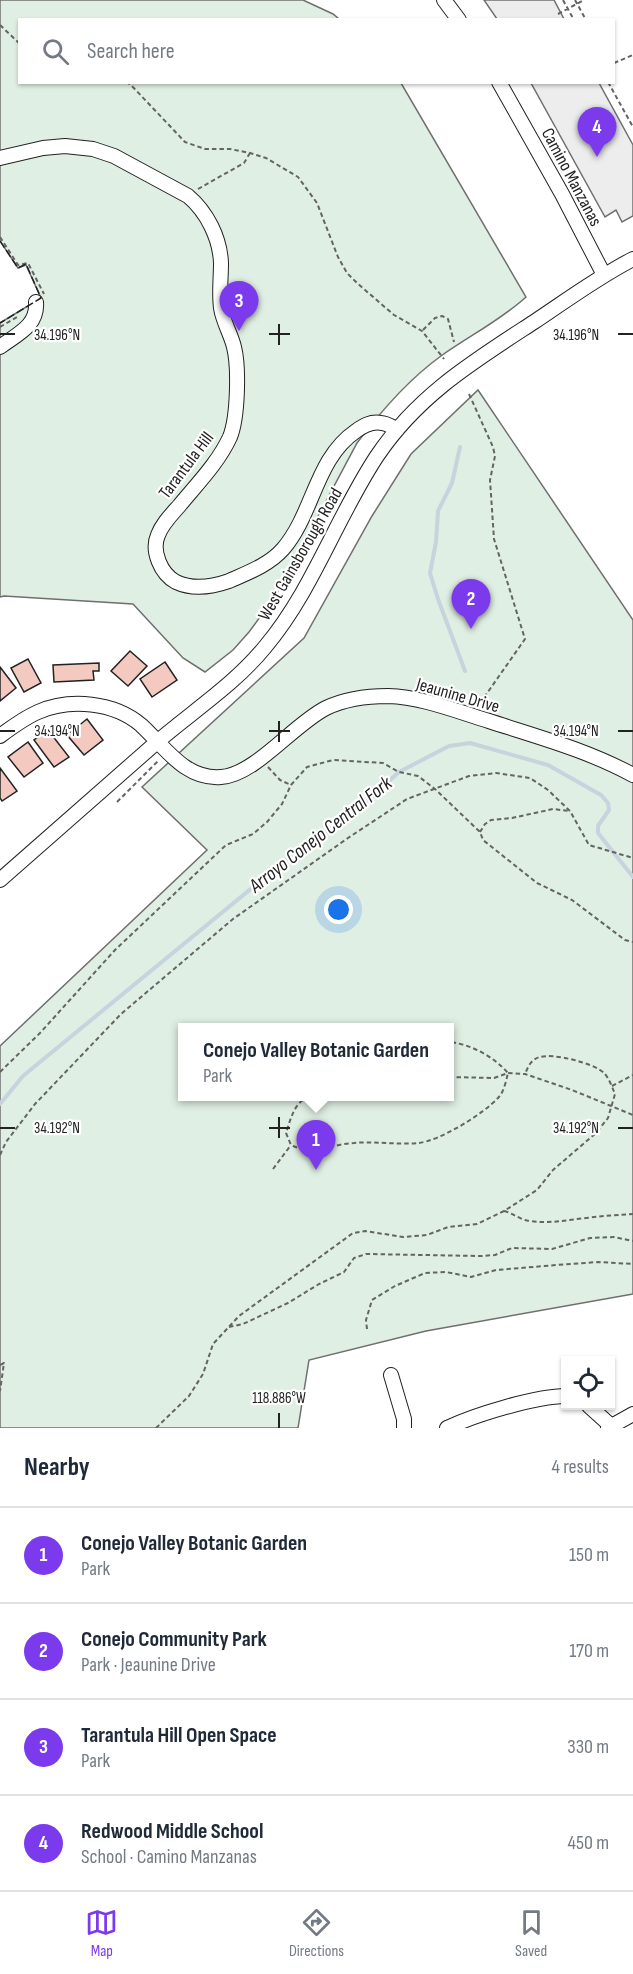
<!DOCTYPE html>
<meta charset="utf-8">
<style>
body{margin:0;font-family:"Sofia Sans Condensed",sans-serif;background:#f6f6f7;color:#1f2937}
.controls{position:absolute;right:18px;bottom:18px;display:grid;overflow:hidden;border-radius:0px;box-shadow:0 2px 4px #0004}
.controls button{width:54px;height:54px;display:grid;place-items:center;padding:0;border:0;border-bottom:2px solid #e0e1e3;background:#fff;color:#1f2937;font:30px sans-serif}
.you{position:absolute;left:339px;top:910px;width:21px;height:21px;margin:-15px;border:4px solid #fff;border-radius:50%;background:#1a73e8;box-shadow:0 0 0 9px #1a73e833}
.badge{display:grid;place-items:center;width:39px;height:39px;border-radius:50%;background:#7c3aed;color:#fff;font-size:20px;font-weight:700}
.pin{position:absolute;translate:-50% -50px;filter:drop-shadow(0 2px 3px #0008)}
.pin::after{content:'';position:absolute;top:32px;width:21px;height:18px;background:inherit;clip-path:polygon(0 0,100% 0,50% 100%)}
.popup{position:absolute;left:178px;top:1023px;width:276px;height:78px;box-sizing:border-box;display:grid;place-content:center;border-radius:0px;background:#fff;filter:drop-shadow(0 2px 4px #0005);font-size:20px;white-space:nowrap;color:#747a83}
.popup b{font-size:22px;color:#1f2937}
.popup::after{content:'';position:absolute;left:50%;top:100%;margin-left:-12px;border:12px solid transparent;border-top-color:#fff}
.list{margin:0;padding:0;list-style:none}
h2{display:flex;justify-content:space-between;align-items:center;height:78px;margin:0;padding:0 24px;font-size:26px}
h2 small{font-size:20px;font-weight:400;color:#747a83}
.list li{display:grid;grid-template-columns:39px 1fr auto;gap:18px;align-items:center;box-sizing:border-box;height:96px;padding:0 24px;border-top:2px solid #e0e1e3}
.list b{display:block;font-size:22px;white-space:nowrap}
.list p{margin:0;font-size:20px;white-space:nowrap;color:#747a83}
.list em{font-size:20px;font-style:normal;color:#747a83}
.icon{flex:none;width:33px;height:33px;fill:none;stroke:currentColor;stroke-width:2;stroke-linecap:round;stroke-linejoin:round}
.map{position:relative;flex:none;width:633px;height:1428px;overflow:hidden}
.search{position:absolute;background:#fff;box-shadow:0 2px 4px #0004;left:18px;right:18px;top:18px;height:66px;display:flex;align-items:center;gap:15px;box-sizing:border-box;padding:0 21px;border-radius:0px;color:#747a83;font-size:22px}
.sheet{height:462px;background:#fff}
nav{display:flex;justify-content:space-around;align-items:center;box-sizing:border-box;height:84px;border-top:2px solid #e0e1e3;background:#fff;font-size:16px;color:#747a83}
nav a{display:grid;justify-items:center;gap:3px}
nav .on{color:#7c3aed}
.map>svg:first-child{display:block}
.green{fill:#e0efe3;stroke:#6f6f6f;stroke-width:1.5;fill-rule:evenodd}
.parking{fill:#ededed;stroke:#6f6f6f;stroke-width:1.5}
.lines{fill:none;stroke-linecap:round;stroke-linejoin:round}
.stream{stroke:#c7d3dd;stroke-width:4}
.building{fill:#f3c9c0;stroke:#222;stroke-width:1.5}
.minor-casing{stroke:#222;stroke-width:16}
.path{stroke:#646464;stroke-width:2;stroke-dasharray:4.5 3;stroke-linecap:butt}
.minor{stroke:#fff;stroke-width:14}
.fence{stroke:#222;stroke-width:1.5;stroke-dasharray:8 3;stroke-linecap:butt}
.ticks{fill:none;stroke:#222;stroke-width:2}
.labels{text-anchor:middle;stroke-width:4.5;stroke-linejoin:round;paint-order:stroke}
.street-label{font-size:18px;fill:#222;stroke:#fff}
.water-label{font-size:20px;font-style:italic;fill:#222;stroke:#fff}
.ticks-label{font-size:15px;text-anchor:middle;fill:#222;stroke:#fff;stroke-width:4.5;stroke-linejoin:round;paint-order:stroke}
</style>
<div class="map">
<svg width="633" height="1428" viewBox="0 0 633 1428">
<rect width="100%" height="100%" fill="#fff"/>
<!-- green -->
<path class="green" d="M0,0H303L333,14L339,19L20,20V82L401,83L526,297C501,320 469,336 441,356C409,379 381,411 357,443L276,595L249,632L233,650L205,672L183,658L133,604L4,596L0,597V323L41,298L26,265L18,268L0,241Z
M478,390L633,620V1294L426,1331L309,1360L298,1428H0V1046L207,850L142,787L304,638L372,516L411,454ZM182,1028H449V1096H182Z"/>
<!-- parking -->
<path class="parking" d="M484,0H554L564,19H497Z
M531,83H599L633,145V216L622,222L616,210L605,217Z"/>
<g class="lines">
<!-- stream -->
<path class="stream" d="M460,447L452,483L438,511L436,542L430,573L438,599L465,671
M0,1104L23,1076L281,864L357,810L399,772L449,746L470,743L548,765L601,795L608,803L609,810L598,826V833L633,877"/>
</g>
<!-- building -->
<path class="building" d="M130,651L147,666L128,686L111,671Z
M28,659L41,683L24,692L11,668Z
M165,662L177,680L152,697L140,679Z
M99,663V671H93L94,680L54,682L53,665Z
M0,667L16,688L0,701Z
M87,719L103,740L84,755L67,735Z
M48,730L69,757L54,767L34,740Z
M28,742L43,763L24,777L8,757Z
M0,768L17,791L2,801L0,798Z"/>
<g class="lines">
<!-- minor casing -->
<g class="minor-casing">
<path id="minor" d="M444,0L459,20
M499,82L562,194L604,275
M0,158L43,148L65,146L93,149L114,156L188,196C207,212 220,238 221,263C221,278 219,293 221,308C223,322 231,334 234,347C239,367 238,417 230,437C218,463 197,484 179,506C171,515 162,524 158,535C151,551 161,574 176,582C193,590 212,587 229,581C247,573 269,565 283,549C314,513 315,459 356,431C363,426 371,421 381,423C387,423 392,427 397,430
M0,347C17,334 38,326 36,302
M0,736C12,727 24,718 38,712C70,698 114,702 141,725C165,747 185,780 221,777C255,775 294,724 326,708C345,699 367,696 388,696C422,697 456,711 489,721C538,737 587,750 633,775
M0,880C52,834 104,788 157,742C193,711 235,684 265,647C313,590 336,518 377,456C418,395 474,361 534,322C567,300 598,277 633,259
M391,1375L404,1419V1428
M589,1406L610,1425
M447,1428C474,1415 536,1396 566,1396
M608,1428L633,1414"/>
</g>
<!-- path -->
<path class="path" d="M563,0L574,20
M575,0L586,20
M558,14L584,0
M0,25L20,44
M614,63L633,55
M126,82L130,84L185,142L205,149H230L250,153L266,158L298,177L317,203L338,257L347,273L357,283L394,315L422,331L444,359
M608,82L633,127
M198,189L244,163L250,153
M0,237L18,265L28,263L44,294
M0,327L19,316
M423,330L435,318L442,316L448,319L454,342
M469,394L493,447L495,456L490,480L494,539L525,639L483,699V706
M268,767L280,780L291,785
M117,802L159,760
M480,832L485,824L491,820L512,818L553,809L569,811
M0,1072L40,1033L115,950L226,845L253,834L267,822L282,804L291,785L307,767L333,760L383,763L399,772L418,776L435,789L480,832L483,840L537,883L572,900L625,940L633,942
M449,1077L494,1078L508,1073L525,1074L572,1090L633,1115
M612,1086L633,1075
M309,1096C294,1103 291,1118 286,1133L291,1145C312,1156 332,1144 354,1143C375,1141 397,1145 418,1143C440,1141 483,1114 498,1098C504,1092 506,1081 508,1073C494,1057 471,1044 449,1042
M0,1155L6,1142L35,1104L121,1014L233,919L348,838L407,799L469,776L496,773L530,778L548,790L570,811L589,845L633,858
M273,1169L291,1145
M504,1211C513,1213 520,1220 530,1221C549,1224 567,1220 586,1218C602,1216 617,1215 633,1214
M229,1327L243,1324L288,1303L319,1284L344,1272L354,1258L366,1254L481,1256L495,1255L512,1248L552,1249L590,1238L614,1237L633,1241
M367,1329L366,1320L372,1300L395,1286L425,1273L446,1272L471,1277L496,1270L557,1265L598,1262L633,1264
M0,1365L4,1363L0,1391
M156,1428L189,1396L203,1374L213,1344L239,1316L353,1233L365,1231L403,1237L427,1235L448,1227L477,1224L504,1211L537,1190L553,1170L596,1133L608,1118L615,1094C612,1087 609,1078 604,1073C594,1063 553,1053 540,1057C531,1059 528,1067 525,1074"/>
<!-- minor -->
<use href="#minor" class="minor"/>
<!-- fence -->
<path class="fence" d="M0,241L18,268L26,264L41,298L0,323"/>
</g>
<!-- ticks -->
<path class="ticks" d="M279,324V345M0,334H15M269,334H290M618,334H633M279,721V742M0,731H15M269,731H290M618,731H633M279,1117V1138M0,1128H15M269,1128H290M618,1128H633M279,1413V1428"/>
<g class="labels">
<!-- street labels -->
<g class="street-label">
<text transform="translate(572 177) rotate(62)" y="6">Camino Manzanas</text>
<text transform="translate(186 465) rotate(-53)" y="6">Tarantula Hill</text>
<text transform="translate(300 554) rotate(-60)" y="6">West Gainsborough Road</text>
<text transform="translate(458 695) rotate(16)" y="6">Jeaunine Drive</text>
</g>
<!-- water labels -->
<g class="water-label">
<text transform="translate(320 834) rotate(-38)" y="7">Arroyo Conejo Central Fork</text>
</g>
</g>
<g class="ticks-label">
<text x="57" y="340">34.196°N</text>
<text x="576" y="340">34.196°N</text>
<text x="57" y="736">34.194°N</text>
<text x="576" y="736">34.194°N</text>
<text x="57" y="1133">34.192°N</text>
<text x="576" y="1133">34.192°N</text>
<text x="279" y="1403">118.886°W</text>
</g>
</svg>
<div class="controls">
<button><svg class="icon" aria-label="locate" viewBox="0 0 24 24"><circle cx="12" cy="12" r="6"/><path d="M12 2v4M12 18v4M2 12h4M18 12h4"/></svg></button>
</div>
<div class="you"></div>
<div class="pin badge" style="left:316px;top:1170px">1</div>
<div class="popup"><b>Conejo Valley Botanic Garden</b>Park</div>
<div class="pin badge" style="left:471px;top:629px">2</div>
<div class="pin badge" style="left:239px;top:331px">3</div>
<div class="pin badge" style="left:597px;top:157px">4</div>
<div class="search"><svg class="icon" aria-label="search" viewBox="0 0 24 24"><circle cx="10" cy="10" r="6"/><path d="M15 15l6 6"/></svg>Search here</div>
</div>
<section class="sheet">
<h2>Nearby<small>4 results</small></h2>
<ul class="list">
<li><span class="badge">1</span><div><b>Conejo Valley Botanic Garden</b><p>Park</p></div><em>150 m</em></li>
<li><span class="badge">2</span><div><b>Conejo Community Park</b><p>Park · Jeaunine Drive</p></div><em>170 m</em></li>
<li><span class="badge">3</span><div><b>Tarantula Hill Open Space</b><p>Park</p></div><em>330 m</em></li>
<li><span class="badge">4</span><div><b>Redwood Middle School</b><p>School · Camino Manzanas</p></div><em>450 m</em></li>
</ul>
</section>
<nav>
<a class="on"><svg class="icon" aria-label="map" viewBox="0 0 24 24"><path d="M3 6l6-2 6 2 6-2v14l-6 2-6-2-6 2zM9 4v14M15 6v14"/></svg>Map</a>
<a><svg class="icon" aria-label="directions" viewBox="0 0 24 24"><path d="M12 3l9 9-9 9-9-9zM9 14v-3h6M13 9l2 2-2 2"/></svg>Directions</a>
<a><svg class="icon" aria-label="saved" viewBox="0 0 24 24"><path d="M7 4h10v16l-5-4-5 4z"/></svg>Saved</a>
</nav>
